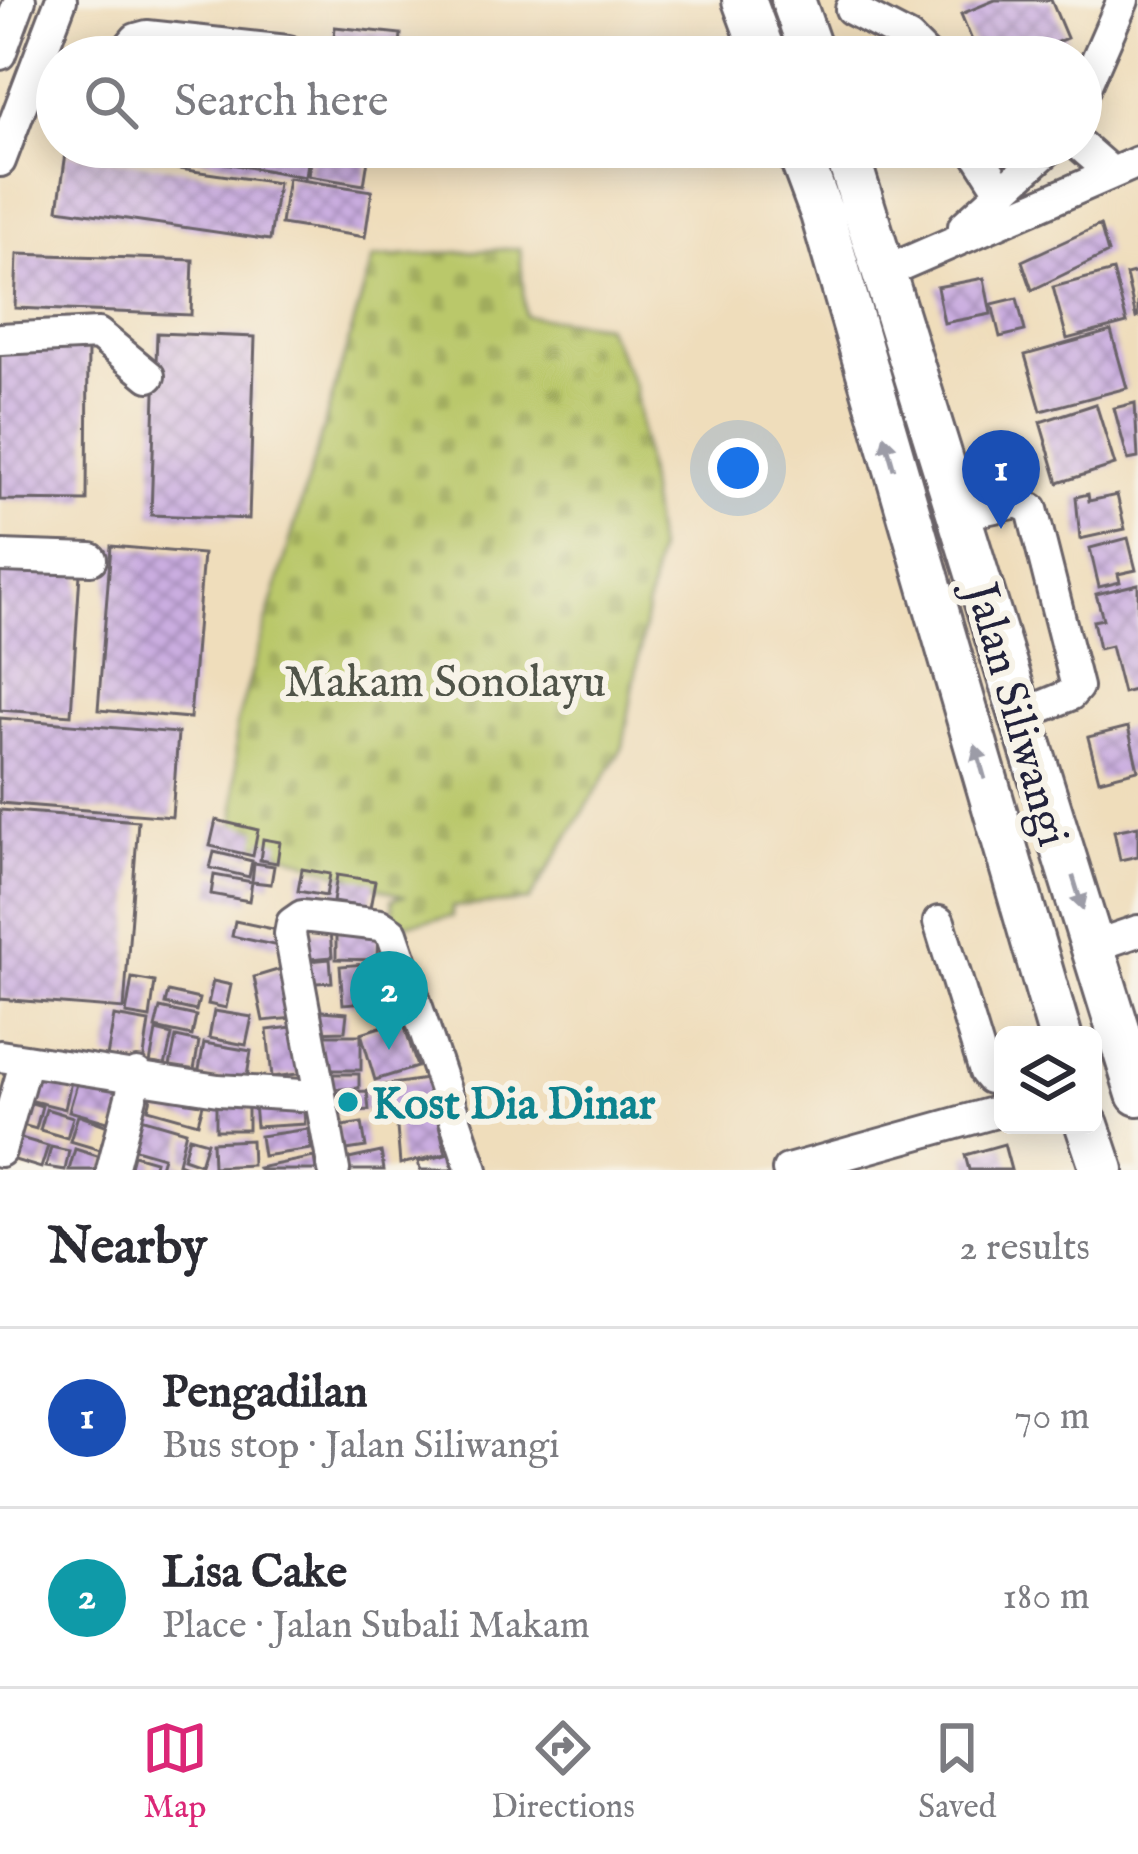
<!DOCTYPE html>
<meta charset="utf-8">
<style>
body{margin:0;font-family:"IM FELL English",serif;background:#f2f2f3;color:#2b2b33}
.controls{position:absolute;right:36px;bottom:36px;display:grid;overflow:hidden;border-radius:18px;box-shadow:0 6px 30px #0003}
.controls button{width:108px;height:108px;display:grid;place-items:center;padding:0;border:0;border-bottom:3px solid #e1e1e2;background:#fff;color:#2b2b33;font:60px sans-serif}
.you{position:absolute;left:738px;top:468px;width:42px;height:42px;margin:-30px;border:9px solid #fff;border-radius:50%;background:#1a73e8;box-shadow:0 0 0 18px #1a73e833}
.badge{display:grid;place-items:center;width:78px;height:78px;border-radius:50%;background:#db2777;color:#fff;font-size:39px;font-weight:700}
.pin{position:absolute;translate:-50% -99px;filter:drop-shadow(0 3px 6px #0008)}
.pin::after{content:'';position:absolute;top:63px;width:42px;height:36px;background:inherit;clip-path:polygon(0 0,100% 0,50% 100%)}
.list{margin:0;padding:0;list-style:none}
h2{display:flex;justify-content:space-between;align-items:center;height:156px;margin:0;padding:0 48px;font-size:51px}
h2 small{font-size:39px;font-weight:400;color:#7c7c81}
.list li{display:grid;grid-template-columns:78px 1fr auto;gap:36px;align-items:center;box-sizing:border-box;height:180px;padding:0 48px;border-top:3px solid #e1e1e2}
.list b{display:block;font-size:45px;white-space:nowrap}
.list p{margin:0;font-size:39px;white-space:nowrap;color:#7c7c81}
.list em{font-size:39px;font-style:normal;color:#7c7c81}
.icon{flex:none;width:66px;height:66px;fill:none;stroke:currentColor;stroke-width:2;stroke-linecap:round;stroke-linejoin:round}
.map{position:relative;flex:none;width:1138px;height:1170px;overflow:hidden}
.search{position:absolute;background:#fff;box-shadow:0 6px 30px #0003;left:36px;right:36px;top:36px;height:132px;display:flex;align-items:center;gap:30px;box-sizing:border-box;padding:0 42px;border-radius:66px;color:#7c7c81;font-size:45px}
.sheet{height:516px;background:#fff}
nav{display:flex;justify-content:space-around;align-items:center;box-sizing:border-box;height:168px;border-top:3px solid #e1e1e2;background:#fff;font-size:33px;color:#7c7c81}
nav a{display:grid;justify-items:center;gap:6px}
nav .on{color:#db2777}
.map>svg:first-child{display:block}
.cemetery{fill:url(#cemetery-stones);stroke:#6e7552;stroke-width:3}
.building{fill:url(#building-cross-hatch)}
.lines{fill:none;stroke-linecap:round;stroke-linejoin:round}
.minor-casing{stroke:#6a6368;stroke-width:36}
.highway-casing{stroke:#6a6368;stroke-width:48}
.minor{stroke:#fff;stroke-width:30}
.highway{stroke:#fff;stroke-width:42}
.oneway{fill:#9c9ca7}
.culture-dot{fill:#0f9aa8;stroke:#f7f3e8;stroke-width:4.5}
.labels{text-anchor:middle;stroke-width:12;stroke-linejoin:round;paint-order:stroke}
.park-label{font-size:45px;fill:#505449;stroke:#f7f3e8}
.street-label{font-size:45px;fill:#22223b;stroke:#f7f3e8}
.culture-label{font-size:45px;font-weight:bold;fill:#0d838f;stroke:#f7f3e8;text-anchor:start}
</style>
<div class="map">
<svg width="1138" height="1170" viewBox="0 0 1138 1170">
<defs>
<pattern id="cemetery-stones" width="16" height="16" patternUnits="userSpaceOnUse" patternTransform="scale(3)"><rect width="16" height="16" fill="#bac86a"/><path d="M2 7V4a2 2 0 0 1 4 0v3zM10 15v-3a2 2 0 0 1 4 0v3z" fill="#a0ac5d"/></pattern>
<pattern id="building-cross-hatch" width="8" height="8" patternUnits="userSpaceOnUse" patternTransform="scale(3)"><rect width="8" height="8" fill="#caade0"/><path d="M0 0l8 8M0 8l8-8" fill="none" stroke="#a48cb7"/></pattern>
</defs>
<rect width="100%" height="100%" fill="#f7f3e8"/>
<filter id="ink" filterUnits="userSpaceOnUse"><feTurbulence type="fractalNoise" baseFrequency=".00833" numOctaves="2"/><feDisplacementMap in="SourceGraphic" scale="24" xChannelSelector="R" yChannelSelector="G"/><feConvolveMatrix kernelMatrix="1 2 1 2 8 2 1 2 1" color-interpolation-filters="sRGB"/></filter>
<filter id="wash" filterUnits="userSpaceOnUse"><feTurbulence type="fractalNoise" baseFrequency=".004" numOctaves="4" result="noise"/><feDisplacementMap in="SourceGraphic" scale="48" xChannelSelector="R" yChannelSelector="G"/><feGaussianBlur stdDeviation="2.7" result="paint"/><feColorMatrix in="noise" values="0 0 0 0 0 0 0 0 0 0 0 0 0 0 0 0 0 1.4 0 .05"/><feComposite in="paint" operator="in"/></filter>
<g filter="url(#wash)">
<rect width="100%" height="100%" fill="#efddbb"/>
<!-- cemetery -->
<path class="cemetery" d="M520,248L525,316L605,325L635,387L657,552L623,747L529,901L452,907V917L395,925L392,899L403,896L235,836L236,726L373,258Z"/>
<g id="blocks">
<!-- building -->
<path class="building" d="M995,0H1051L1067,38L1021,57H979L961,14Z
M335,27L401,34L399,57H332Z
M637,39L639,57H595L594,44Z
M88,147H188L187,156L160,152L159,159Z
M191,147H309L305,177L190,157Z
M312,147H370L364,185L308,176Z
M66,153L278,183L270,240L58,209Z
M288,178L372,191L365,237L281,224Z
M1100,225L1108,253L1032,290L1022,261Z
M17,254L193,260L191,315L15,308Z
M1113,271L1127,323L1067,339L1053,287Z
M1138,272V317L1136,318L1126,275Z
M984,278L991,314L944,323L937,287Z
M1017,298L1025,331L1000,337L992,304Z
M1111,331L1127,388L1041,411L1025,355Z
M157,333L255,337L249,519L151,515Z
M0,343L88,344L87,501L0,500Z
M1135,403L1138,458L1128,460L1114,408Z
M1096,404L1115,465L1058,483L1040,422Z
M1088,494L1089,501L1117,495L1125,529L1080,539L1076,497Z
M1128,538L1136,570L1118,574L1120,582L1099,587L1090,548Z
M111,546L203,554L190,718L98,710Z
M0,567L80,573L71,715L0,710Z
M1138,584V689L1123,693L1111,646L1099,649L1093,621L1103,619L1096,594Z
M0,718L178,733L172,817L0,803Z
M1128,727L1138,770L1099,780L1088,737Z
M0,810L138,821L124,1009L0,999Z
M216,820L258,830L253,856L210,846Z
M1138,826V856L1120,860L1114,831Z
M263,839L280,842L277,863L260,860Z
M214,852L252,861L249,877L210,868Z
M254,863L274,866L271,884L252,882L249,901L211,894L214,875L252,882Z
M302,869L330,874L326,896L298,891Z
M337,875L375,881L370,908L333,902Z
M235,921L282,931L278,946L232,936Z
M336,929L378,930L377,960L336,959Z
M330,930L332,957L298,960L297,933Z
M330,959L332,982L300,984L298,962Z
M389,962L393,1000L343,1004L340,966Z
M281,969L294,1018L263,1021L254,977Z
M132,978L155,982L150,1018L126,1014Z
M213,981L231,985L226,1008L208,1004Z
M168,992L199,999L196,1011L165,1004Z
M160,1008L196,1016L192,1036L155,1028Z
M308,1010L347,1013L345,1031L312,1032Z
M214,1011L252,1017L246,1045L209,1038Z
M114,1016L149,1022L143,1063L107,1057Z
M403,1020L417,1067L375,1080L361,1033Z
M301,1026L306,1073L272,1077L267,1030Z
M156,1031L172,1035L165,1066L150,1063Z
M319,1035H361V1070H319Z
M176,1037L199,1042L193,1075L169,1071Z
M204,1043L251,1051L246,1083L198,1075Z
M82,1067L130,1081L118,1125L69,1111Z
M28,1070L71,1081L65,1109L21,1098Z
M320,1074H359V1088L323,1090Z
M433,1078L437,1107L389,1113L385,1085Z
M154,1086L204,1101L198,1123L148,1109Z
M367,1091L369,1110L329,1113L328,1093Z
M303,1099L305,1124L256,1127L254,1103Z
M21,1100L42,1106L36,1129L15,1123Z
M216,1103H248V1130H216Z
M46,1109L73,1117L67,1138L40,1130Z
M435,1109L446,1154L400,1164L396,1115Z
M78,1115L108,1126L100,1150L70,1141Z
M134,1116L186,1131L178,1163L196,1170H159L163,1157L125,1146Z
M362,1123L366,1147L340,1151L336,1127Z
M308,1129L311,1149L263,1156L260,1136Z
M14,1136L48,1146L41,1168L8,1158Z
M189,1137L207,1142L200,1164L183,1158Z
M251,1140L252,1165L213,1167L212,1142Z
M1004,1144L1011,1170H969L965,1155Z
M51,1147L69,1151L65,1170L46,1167Z
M75,1149L107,1159L104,1170H69Z
M381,1152L384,1170H342L340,1161Z
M130,1154L155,1161L153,1170H126Z
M449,1154L453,1170H420L418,1162Z
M314,1157L316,1170H259L258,1168Z"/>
</g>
</g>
<g filter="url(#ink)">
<use href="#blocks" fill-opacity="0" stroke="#6a6368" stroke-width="3"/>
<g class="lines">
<!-- minor casing -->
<g class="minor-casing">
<path id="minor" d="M851,9L909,39L927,57
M0,54L20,0
M121,57L136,39L147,36L288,51L295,57
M1081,96L1123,0
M1081,146L1112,173
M973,147L1003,194
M0,161L61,0
M964,226L1051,147
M887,271L1138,162
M0,339L98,334L149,376
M962,514L1018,502L1032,509L1077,687L1070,695L1024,714
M0,556L91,559
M939,922L985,1072L990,1078L1003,1077
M1094,946L1138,931
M0,1056L218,1090L317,1096
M0,1151L26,1060
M112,1170L137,1074
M334,1170L290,934L292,923L302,916L380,925L392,933L472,1170
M788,1170L1003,1110"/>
</g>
<!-- highway casing -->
<g class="highway-casing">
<path id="highway" d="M744,0L765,57
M793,0L813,57
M797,147L822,214L1060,1035
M845,147L1138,1094
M1087,1125L1102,1170"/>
</g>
<!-- minor -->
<use href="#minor" class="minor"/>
<!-- highway -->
<use href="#highway" class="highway"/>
</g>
<!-- one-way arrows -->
<defs><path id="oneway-solid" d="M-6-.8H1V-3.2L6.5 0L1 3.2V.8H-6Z" transform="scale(3)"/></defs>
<g class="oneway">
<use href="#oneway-solid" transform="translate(889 452) rotate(-106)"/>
<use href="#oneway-solid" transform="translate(980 762) rotate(-106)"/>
<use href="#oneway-solid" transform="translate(1078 893) rotate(73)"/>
</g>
</g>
<!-- markers -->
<circle class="culture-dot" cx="348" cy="1102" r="12"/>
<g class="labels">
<!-- park labels -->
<g class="park-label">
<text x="445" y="696">Makam Sonolayu</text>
</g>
<!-- street labels -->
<g class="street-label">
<text transform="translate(1019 714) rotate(74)" y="16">Jalan Siliwangi</text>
</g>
<!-- culture labels -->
<g class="culture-label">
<text x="372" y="1118">Kost Dia Dinar</text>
</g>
</g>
</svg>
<div class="controls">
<button><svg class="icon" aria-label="layers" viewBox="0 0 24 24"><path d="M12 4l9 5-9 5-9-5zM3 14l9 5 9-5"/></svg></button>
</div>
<div class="you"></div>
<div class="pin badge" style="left:1001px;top:529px;background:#1a4fb4">1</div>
<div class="pin badge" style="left:389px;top:1050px;background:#0f9aa8">2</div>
<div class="search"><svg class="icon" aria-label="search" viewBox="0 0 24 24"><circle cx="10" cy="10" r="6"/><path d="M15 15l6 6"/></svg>Search here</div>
</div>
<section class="sheet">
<h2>Nearby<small>2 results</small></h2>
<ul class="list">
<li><span class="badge" style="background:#1a4fb4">1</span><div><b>Pengadilan</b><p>Bus stop · Jalan Siliwangi</p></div><em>70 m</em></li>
<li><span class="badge" style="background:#0f9aa8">2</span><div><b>Lisa Cake</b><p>Place · Jalan Subali Makam</p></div><em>180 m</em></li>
</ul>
</section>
<nav>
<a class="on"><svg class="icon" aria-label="map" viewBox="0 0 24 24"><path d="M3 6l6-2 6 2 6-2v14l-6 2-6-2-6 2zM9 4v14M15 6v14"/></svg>Map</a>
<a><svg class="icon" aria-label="directions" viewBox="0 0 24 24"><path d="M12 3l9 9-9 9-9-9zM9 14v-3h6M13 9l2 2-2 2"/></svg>Directions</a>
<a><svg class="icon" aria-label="saved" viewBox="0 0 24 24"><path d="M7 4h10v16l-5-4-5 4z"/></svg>Saved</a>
</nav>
